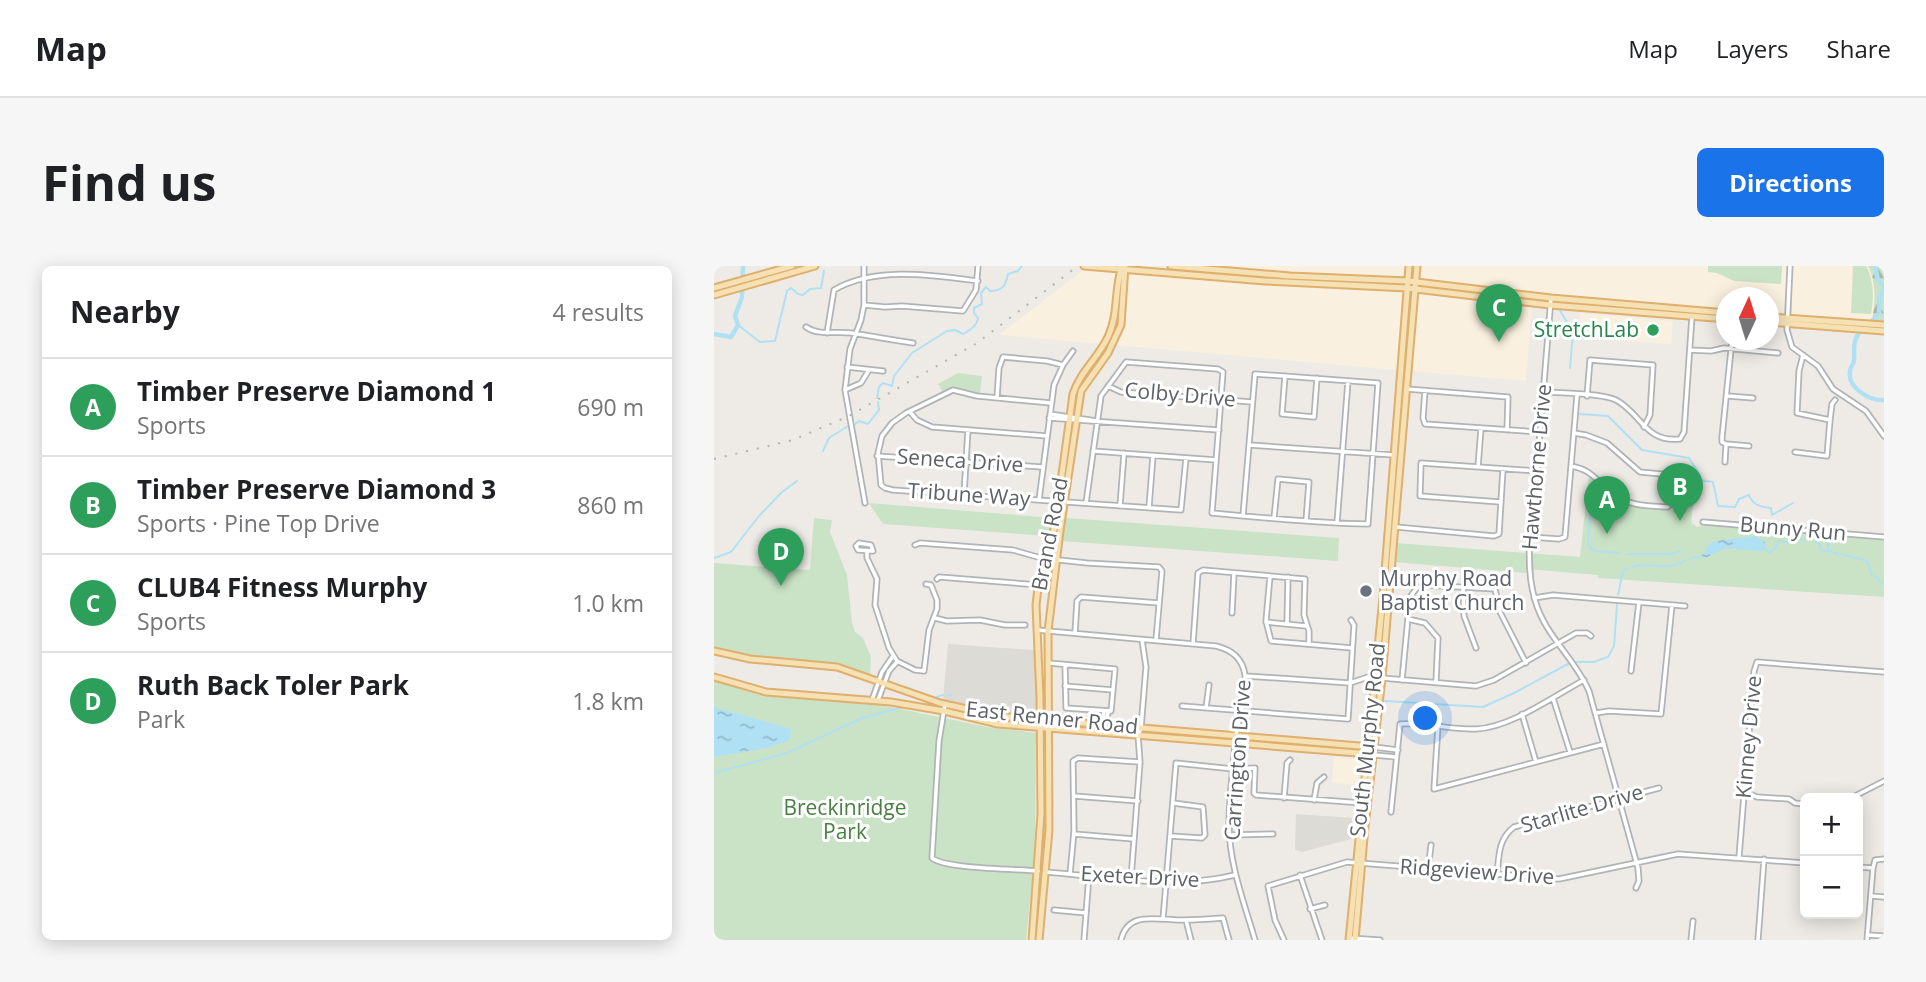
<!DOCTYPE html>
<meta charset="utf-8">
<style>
body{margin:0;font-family:"Open Sans",sans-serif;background:#f6f6f6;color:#202124}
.controls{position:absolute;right:21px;bottom:21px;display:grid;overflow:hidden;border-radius:10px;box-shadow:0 4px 18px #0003}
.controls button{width:63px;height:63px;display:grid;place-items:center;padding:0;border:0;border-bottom:2px solid #e0e0e0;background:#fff;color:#202124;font:35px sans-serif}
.compass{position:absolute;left:1002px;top:21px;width:63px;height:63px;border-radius:50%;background:#fff;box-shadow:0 4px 18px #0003;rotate:4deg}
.you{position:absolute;left:712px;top:453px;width:24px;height:24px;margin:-18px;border:5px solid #fff;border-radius:50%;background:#1a73e8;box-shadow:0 0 0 10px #1a73e833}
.badge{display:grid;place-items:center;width:46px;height:46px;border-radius:50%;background:#1a73e8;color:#fff;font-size:23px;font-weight:700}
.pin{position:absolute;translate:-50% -58px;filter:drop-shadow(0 2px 4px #0008)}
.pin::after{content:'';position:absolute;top:37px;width:24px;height:21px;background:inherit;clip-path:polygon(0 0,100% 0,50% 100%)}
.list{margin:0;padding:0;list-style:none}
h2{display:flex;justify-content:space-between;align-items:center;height:91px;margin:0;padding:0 28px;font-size:30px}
h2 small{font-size:23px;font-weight:400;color:#757577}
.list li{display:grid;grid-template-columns:46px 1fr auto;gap:21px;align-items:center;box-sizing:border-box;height:98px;padding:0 28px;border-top:2px solid #e0e0e0}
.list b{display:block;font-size:26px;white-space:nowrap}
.list p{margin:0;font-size:23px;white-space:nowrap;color:#757577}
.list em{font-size:23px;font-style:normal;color:#757577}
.map{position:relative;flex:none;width:1170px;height:674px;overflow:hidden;border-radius:10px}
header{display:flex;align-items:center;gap:42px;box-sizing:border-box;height:98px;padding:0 35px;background:#fff;border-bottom:2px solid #e0e0e0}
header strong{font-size:33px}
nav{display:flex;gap:38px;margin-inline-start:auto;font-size:24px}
.intro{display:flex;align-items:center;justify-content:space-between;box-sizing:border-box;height:168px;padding:0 42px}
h1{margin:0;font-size:49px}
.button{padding:18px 32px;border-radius:10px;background:#1a73e8;color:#fff;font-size:24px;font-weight:700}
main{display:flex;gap:42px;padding:0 42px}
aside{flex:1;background:#fff;border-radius:10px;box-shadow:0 4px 18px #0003}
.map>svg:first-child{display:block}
.commercial{fill:#faf0df}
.education{fill:#dddbd5}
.green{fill:#cae2c6}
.forest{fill:url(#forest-firs)}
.water{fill:url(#water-ripples)}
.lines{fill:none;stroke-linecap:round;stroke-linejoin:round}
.stream{stroke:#b0e0f4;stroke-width:2}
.river{stroke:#b0e0f4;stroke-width:4.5}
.minor-casing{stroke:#b1b4b6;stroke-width:7}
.major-casing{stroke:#dfaf6e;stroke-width:9}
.minor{stroke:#fff;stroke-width:3.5}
.major{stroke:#f5e1b4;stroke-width:5}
.rail{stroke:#b2b3b3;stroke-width:2;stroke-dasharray:2 9;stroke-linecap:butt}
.leisure-dot{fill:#2e9e5b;stroke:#fff;stroke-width:2.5}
.worship-dot{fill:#6b7280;stroke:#fff;stroke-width:2.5}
.labels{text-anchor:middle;stroke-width:6;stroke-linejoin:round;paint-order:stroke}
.leisure-label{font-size:21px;fill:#27864d;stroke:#fff;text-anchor:end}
.street-label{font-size:21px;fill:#5e6264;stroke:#fff}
.worship-label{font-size:21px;fill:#5b616d;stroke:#fff;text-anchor:start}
.park-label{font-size:21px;fill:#478041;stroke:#fff}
</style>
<header>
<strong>Map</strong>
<nav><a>Map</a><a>Layers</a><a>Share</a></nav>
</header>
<div class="intro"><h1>Find us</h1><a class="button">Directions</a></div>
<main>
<aside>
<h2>Nearby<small>4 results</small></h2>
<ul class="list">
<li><span class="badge" style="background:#2e9e5b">A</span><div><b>Timber Preserve Diamond 1</b><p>Sports</p></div><em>690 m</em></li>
<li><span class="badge" style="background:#2e9e5b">B</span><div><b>Timber Preserve Diamond 3</b><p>Sports · Pine Top Drive</p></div><em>860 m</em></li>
<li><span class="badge" style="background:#2e9e5b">C</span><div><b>CLUB4 Fitness Murphy</b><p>Sports</p></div><em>1.0 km</em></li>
<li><span class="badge" style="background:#2e9e5b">D</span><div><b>Ruth Back Toler Park</b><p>Park</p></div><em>1.8 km</em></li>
</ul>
</aside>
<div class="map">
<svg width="1170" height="674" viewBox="0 0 1170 674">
<defs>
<pattern id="forest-firs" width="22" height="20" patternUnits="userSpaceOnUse" patternTransform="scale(1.75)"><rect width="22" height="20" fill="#cae2c6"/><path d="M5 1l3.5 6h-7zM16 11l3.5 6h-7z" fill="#a7bba4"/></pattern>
<pattern id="water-ripples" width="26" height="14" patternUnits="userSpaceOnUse" patternTransform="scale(1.75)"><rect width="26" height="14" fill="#b0e0f4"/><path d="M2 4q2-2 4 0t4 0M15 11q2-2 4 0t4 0" fill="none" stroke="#92b9c9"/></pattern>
</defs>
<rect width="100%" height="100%" fill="#eeebe6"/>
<!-- commercial -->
<path class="commercial" d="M521,0H693L692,9L688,12L548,6L521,3Z
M705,0H1074L1072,49L1055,47V32H1013L1012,44L810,27L708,14L704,7Z
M1079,0H1154L1157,6L1162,35L1158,55L1077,49Z
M372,2L404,5L402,36L395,65L389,78L285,69Z
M415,6L687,26L690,29L685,104L400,79L411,46Z
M703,27L739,29L818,39L812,115L698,105Z
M866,47L959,55L957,78L864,71Z
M620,491L646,494L643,519L618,517Z"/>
<!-- education -->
<path class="education" d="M234,378L320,384L323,444L318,450L291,449L261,444L229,434Z
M582,548L639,552L637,573L588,586L581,584Z"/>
<!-- green -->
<path class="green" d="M994,0H1068L1067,18L1020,15L1003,7L994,6Z
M1139,0H1152C1160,14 1160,32 1157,48L1137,47Z
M244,107L268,110L266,128L246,123L229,126L224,118Z
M976,202L983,203L977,256L983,261L993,258L1170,272V331L884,312V309L813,303L812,307L680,296L682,277L866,291L875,209C910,247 925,241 972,245Z
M155,237L340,252L334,270L169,258Z
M100,252L118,254L116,266L133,309L138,357L141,366L149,372L157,391L156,409L107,396L40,391L0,382V297L96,304Z
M352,252L625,272L624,295L347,275Z
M0,414L36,426L70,431L148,435L273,461L322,467L321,587L312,674H0Z"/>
<!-- forest -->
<path class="forest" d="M1154,0H1170V56L1158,55C1161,37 1163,17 1154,0Z"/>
<!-- water -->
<path class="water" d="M1042,270L1051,276L1052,281L1047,285L1011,282L993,291L971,294L990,288L995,278L1001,275Z
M0,441L77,463L76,474L53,482L0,491Z"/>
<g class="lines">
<!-- stream -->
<path class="stream" d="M845,43L859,66L856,102
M24,59L46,76L61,75L73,25L77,22L84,28L89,29L96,23L107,22L110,5
M163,132L165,121L169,117L178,120L180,110L198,87L233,65L241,64L249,68C256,64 263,60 264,52L260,47V42L268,38L267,27L272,21L276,25C289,25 292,19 294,8L304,5L308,0
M866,148L894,150L928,184L975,192L986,209V214L999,216L1004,240L1021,241L1025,233L1035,229C1039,239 1046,241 1057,242L1058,249L1079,237
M140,159L145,155L154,158L165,144L164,136
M109,185L115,172L134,160
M879,218L874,279L880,285L906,287
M1114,272V285L1124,288
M1049,281L1055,287L1059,284
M1061,283L1064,275L1077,277L1097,271L1105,278L1107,284L1114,285
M914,288H956L966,285
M1127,288L1153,295L1158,309
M0,292L17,286L45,250L68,226L83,215
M918,301C940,295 951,307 972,294
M1160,310L1170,318
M904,329L909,305L914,302
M862,396H880L894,391L900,380L903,339
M235,429H237
M223,431L229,429
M671,435L769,441L800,427L854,398
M0,507L73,487L148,452L189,441"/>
<!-- river -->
<path class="river" d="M1161,0L1164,14L1170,20
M1170,23L1166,31L1165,48C1159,55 1150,60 1145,67C1138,76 1141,85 1140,94C1140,98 1136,101 1136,105C1133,122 1156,135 1170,134
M0,68L17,71L24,59L21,50L28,31L29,0"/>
<!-- minor casing -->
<g class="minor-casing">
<path id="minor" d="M150,0V39L147,54L136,83L131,124L151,237
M1076,0L1073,64L1078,81L1104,100L1119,123L1152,145L1170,170
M837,32C832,89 828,145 823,202C819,242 809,295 821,334C831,370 860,391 875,425L924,602L925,615L922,622
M150,39L171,41L188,40L249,45L262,24L264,0
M92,61C105,70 122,65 137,67C157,70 178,74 199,77
M113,67L120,24C161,0 218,9 264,15
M976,84L997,85L1010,82L1064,87
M1089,89L1085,105L1083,147L1116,154L1118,138L1121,134
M133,101L169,105
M571,110L568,148L600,151L603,112
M394,120L407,126L538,136
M693,123L794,131L793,164
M131,124L147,117L155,104
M711,125L709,152L711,158L826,166
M830,126C847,127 888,127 902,134C927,147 931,177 966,173L970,166L978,50
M873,130L876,94L939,99L936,149L930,161
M1014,130L1039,132
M283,132L285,102L289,91L333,95L349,99
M337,137L263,130L239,124L192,147L178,157L168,170L164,187L167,219L171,222L179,224L467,244L472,192
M196,146L203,154L218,161L333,170
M336,148L383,155
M335,152L505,164
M1012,178L1035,180
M535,179L680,189
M379,185L502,194
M1081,186L1113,190L1116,154
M163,190L328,201
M1011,196L1012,178L1008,176V171L1018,74
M857,200C879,204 882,215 899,228C915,240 934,240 953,241L956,239L959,214L958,209L926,206L893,177L872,169L860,167
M764,201L767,162
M250,228L254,164
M325,234L340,119L349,99L359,85
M786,236L706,230L707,197L823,205
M372,237L387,130L412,96L504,103L509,106L498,247C550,252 602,257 654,258L664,117L541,108L529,250
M406,240L410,187
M435,241L439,190
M560,252L564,213L595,216L592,255
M989,256L1170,271
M623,257L634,115
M682,261L780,270L785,268L789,203
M817,271L845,273L851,271L863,129
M145,277L157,279L159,285L144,284L142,280Z
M201,279L206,277L299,284L327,292L373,297L445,301L448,305L442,374
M153,285V292L163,313L161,339L175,382L183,395L201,404L210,405L215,364L223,343V334L217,319L212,318
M556,310L552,355L557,375L638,382
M223,313L225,311L325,319
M749,321L750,350L762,382
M820,332L839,329L971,340
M518,347L520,307
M221,352L233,355L266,354L291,359H311
M694,353L711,357L724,372L722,416
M552,356L592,360
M573,358L574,311
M323,364L502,380C548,391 528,437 522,469
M361,367L363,335L367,331L445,337
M479,378L484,307L489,304L591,313L590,349L595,365V378
M335,397L401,403L397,445L352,442L351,399
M917,405L925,336
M532,410L636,417L654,411L668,412L762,420L780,414L862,367H873L877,370
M688,414L696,331L702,323L709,319L781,323L786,346L812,397
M351,420L399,424
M839,432L856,486
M158,434L168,406L179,390
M164,434L175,405L183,396
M231,438L225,475L218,592C232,603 302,603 324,605
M468,440L634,453L640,359L637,354
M492,442L495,419
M390,445L389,456L391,458
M882,447L895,445L947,448L958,339
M808,448L822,496
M724,460L720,523L890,478
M427,462L432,401L428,374
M391,467L394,446
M521,477C519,504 515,531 515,558C515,598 530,636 541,674
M660,481L684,484
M660,489L682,491
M1031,526L1043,531L1075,533L1081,537L1091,538
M360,530L424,535
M570,532L573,497L576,494
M1137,532L1170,515
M600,534L603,517L610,511
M677,546L686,458C711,456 737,464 762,463C796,462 840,430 870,414
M360,568L420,573
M515,569L559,568
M456,570L488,572L491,569L489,541L459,537
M1025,591L1040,405L1043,396L1170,406
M1144,601L1159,602
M714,604L717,579
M332,606C395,611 460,624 521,609
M356,608L360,565L359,495L364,492L426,496
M586,609L608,674
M783,609C785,590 784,573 800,561L945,522
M417,613L426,496L424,469L427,462
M1157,630L1170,631
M596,643L611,639
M340,644L372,647
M449,653L462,497L519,503L541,502L540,527L542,529L648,537
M472,654L477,674
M1154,669L1170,670
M635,672L666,674
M370,674L375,609
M407,674C414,643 446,655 469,654C482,654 496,653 509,652L515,674
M570,674L561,654L554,620L633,596L845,613L964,588L1091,597
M977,674L979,655
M1044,674L1050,593
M1153,674L1159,602L1161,594L1170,593"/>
</g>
<!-- major casing -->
<g class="major-casing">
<path id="major" d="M370,0L551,15L693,22L836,39L1013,53
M457,0L576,10L694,15L837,32L1013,47
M0,22L78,0
M0,29L101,0
M1055,51L1170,59
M1055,56L1170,65
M0,385L36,393L123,401L226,437L284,450L657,481
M0,411L52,426L177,436L230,445L284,458L656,488
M318,674L327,548L326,432L322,339L324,322L341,259L359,128C366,106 384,92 394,71C405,48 400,23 408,0
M325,674L335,564L334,365L346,265L367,125L394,87L407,59L411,0
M635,674L669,331L695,0
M641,674L651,560L668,412L703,0"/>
</g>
<!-- minor -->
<use href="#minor" class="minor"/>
<!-- major -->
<use href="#major" class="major"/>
<!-- rail -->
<path class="rail" d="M0,193L79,174L135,150L263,77L364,0"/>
</g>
<!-- markers -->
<circle class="leisure-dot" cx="939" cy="64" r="7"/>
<circle class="worship-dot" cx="652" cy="325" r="7"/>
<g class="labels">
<!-- leisure labels -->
<g class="leisure-label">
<text x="925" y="71">StretchLab</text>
</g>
<!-- street labels -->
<g class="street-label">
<text transform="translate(466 129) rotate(5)" y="7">Colby Drive</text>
<text transform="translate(246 195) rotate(4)" y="7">Seneca Drive</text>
<text transform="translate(823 201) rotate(-85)" y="7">Hawthorne Drive</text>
<text transform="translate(255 229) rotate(4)" y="7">Tribune Way</text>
<text transform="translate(1079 263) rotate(5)" y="7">Bunny Run</text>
<text transform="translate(336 268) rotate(-79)" y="7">Brand Road</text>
<text transform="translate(338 452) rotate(6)" y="7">East Renner Road</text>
<text transform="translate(1035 471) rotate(-85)" y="7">Kinney Drive</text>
<text transform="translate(654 474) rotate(-84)" y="7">South Murphy Road</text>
<text transform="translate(524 494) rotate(-86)" y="7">Carrington Drive</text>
<text transform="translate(868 543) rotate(-16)" y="7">Starlite Drive</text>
<text transform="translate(763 606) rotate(4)" y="7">Ridgeview Drive</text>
<text transform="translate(426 611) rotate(3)" y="7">Exeter Drive</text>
</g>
<!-- worship labels -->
<g class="worship-label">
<text x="666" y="320">Murphy Road<tspan x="666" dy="24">Baptist Church</tspan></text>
</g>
<!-- park labels -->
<g class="park-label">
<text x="131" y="549">Breckinridge<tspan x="131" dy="24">Park</tspan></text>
</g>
</g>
</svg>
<div class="controls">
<button>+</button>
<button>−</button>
</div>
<svg class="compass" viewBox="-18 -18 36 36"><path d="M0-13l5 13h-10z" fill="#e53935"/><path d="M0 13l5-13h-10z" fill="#757577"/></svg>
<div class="you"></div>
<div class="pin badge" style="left:893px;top:268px;background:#2e9e5b">A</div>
<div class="pin badge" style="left:966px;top:255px;background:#2e9e5b">B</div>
<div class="pin badge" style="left:785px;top:76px;background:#2e9e5b">C</div>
<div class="pin badge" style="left:67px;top:320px;background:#2e9e5b">D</div>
</div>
</main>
